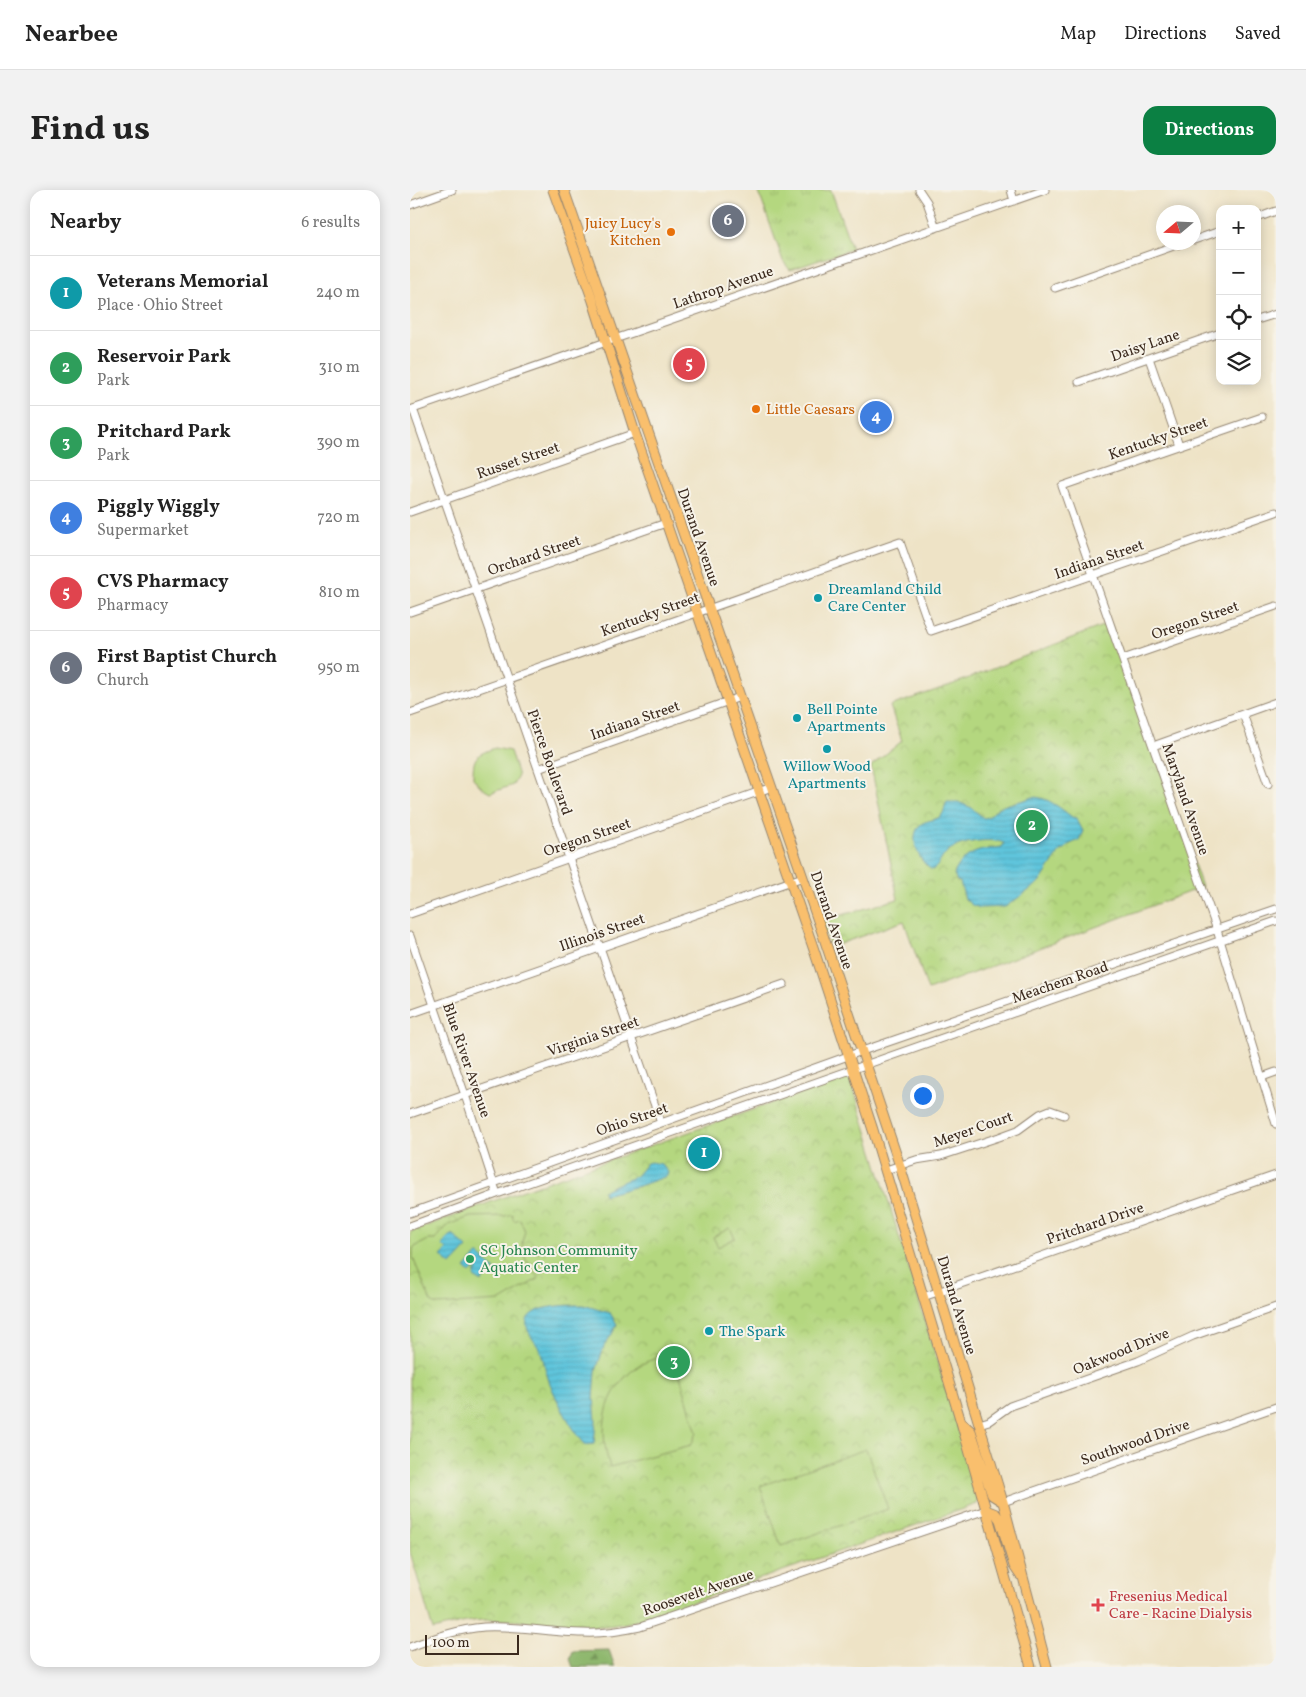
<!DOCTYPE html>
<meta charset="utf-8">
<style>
body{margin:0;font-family:Vollkorn,serif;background:#f2f2f2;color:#222}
.controls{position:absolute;right:15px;top:15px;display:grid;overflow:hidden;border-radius:10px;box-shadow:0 2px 12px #0003}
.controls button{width:45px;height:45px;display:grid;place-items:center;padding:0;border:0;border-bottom:1px solid #e0e0e0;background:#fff;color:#222;font:25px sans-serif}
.compass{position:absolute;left:746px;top:15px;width:45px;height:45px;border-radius:50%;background:#fff;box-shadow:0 2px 12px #0003;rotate:251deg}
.scale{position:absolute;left:15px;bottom:12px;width:94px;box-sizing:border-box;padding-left:5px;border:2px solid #3b2a1e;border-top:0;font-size:14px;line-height:18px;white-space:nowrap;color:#3b2a1e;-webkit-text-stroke:4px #f7f3e8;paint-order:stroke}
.you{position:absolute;left:512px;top:905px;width:18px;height:18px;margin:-12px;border:4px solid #fff;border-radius:50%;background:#1a73e8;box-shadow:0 0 0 8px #1a73e833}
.badge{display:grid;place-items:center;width:32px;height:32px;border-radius:50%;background:#0b8043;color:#fff;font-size:16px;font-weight:700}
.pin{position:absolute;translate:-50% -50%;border:2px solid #fff;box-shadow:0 1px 5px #0006}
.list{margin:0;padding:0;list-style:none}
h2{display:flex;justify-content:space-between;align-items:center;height:65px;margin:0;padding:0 20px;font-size:21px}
h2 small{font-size:16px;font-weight:400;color:#767676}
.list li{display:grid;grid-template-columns:32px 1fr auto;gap:15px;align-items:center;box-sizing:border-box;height:75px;padding:0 20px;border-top:1px solid #e0e0e0}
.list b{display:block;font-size:19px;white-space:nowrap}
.list p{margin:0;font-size:16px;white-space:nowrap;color:#767676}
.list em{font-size:16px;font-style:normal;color:#767676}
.icon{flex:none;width:28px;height:28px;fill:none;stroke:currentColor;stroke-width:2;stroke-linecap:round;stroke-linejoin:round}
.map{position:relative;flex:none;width:866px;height:1477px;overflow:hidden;border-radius:15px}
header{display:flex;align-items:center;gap:30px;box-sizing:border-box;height:70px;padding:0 25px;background:#fff;border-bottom:1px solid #e0e0e0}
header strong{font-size:24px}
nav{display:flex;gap:28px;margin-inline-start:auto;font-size:18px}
.intro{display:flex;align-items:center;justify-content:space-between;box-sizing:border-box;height:120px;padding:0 30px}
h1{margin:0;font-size:35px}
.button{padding:12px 22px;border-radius:15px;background:#0b8043;color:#fff;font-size:18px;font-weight:700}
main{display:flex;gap:30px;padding:0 30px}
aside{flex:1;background:#fff;border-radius:15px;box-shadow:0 2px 12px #0003}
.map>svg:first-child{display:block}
.grass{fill:url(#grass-tufts);stroke:#78804e}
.forest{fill:url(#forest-firs);stroke:#657146}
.park{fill:url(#park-crowns);stroke:#78804e}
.garden{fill:#b4d77f;stroke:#78804e}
.water{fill:url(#water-rules);stroke:#4d787d}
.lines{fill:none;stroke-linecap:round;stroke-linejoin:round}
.minor-casing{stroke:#948672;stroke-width:9}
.major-casing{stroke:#948672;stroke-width:11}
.minor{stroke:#fff;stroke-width:7}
.major{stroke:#f9bf6d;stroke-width:9}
.food-dot{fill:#e8710a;stroke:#f7f3e8;stroke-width:2}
.culture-dot{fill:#0f9aa8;stroke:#f7f3e8;stroke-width:2}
.leisure-dot{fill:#2e9e5b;stroke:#f7f3e8;stroke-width:2}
.health-dot{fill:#e0444e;stroke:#f7f3e8;stroke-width:2}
.labels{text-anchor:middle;stroke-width:4;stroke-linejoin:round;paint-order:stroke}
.food-label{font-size:15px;fill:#c56008;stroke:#f7f3e8;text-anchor:end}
.street-label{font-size:15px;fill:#3b2a1e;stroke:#f7f3e8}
.culture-label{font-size:15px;fill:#0d838f;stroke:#f7f3e8;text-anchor:start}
.leisure-label{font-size:15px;fill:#27864d;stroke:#f7f3e8;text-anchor:start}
.health-label{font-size:15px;fill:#be3a42;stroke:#f7f3e8;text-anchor:start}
</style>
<header>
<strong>Nearbee</strong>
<nav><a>Map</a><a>Directions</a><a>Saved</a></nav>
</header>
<div class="intro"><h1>Find us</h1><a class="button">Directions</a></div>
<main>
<aside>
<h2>Nearby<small>6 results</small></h2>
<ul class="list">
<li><span class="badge" style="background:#0f9aa8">1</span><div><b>Veterans Memorial</b><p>Place · Ohio Street</p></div><em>240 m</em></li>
<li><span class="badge" style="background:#2e9e5b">2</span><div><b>Reservoir Park</b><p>Park</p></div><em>310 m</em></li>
<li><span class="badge" style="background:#2e9e5b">3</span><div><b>Pritchard Park</b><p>Park</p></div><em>390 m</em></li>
<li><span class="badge" style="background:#3f7fe0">4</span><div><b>Piggly Wiggly</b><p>Supermarket</p></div><em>720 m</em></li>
<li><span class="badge" style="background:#e0444e">5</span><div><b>CVS Pharmacy</b><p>Pharmacy</p></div><em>810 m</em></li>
<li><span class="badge" style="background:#6b7280">6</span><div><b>First Baptist Church</b><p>Church</p></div><em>950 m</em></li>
</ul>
</aside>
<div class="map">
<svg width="866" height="1477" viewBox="0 0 866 1477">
<defs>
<pattern id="grass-tufts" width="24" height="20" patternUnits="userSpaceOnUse" patternTransform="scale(1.25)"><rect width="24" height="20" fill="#b4d77f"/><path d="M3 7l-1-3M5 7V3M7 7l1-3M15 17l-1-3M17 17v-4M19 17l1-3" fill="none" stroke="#9cb96d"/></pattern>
<pattern id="forest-firs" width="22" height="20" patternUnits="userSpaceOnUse" patternTransform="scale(1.25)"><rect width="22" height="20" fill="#8fb86e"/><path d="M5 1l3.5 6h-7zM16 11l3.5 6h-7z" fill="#76965a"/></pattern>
<pattern id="park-crowns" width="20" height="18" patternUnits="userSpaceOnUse" patternTransform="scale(1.25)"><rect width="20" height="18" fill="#b4d77f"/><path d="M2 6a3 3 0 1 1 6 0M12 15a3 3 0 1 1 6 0" fill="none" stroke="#9cb96d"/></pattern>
<pattern id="water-rules" width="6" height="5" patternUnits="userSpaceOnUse" patternTransform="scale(1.25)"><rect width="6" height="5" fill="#5fc5dc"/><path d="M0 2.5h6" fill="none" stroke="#53a9bc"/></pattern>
</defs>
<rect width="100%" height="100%" fill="#f7f3e8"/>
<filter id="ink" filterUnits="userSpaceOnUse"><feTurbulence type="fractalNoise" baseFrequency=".02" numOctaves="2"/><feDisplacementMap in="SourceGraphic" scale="10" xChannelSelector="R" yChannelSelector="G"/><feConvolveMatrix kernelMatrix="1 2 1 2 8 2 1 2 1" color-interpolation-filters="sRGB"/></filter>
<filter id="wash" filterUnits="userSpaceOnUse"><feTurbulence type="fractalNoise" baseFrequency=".0096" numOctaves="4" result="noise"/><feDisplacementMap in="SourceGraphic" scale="20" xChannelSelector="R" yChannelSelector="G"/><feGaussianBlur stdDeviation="1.12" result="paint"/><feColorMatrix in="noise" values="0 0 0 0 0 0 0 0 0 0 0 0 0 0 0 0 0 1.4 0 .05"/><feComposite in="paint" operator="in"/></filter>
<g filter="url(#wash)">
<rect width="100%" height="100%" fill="#eee3c6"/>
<!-- grass -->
<path class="grass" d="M348,0H421L442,59L380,80L373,71Z"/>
<!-- forest -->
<path class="forest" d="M199,1460L205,1477H163L160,1469L163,1461Z"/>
<!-- park -->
<path class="park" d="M700,433L792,697L518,800L494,731L421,757L411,731L488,709L461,576L492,551L480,516L541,495Z
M436,887L441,890L442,893L569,1307L567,1314L236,1428C223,1432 209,1435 195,1436C154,1439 113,1428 72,1430C56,1431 39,1436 23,1440L0,1362V1042L97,1006Z"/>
<!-- garden -->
<path class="garden" d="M85,558L100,561L108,586L103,595L80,603L73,599L63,588C63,567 65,565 85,558Z
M102,1024L104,1031L110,1029L115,1041L112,1052L113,1062L116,1070L129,1088L91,1111L27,1115L21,1112L3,1068V1058L18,1050H25L38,1035L60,1027L95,1026Z
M320,1038L325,1048L308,1057L303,1047Z
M263,1163L287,1243L281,1255L200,1277C188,1239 193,1202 227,1177C237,1170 251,1167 263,1163Z
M456,1259L478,1319L371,1356L350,1296Z"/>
<!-- water -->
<path class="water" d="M623,607C638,607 650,618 662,627L666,628L673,641L669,650L658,655L654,660H651L632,689L625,696L595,717L570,718L562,715L555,709L550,692L547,691L544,684C554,661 571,660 592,657L594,653C581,647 547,652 537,662C531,667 529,677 522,680C509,672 498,648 510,635C515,630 525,631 531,626C535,622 534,616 537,612H548L562,618L573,628C581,627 582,623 587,619C596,613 612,612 623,607Z
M241,972L251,974L258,982L257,986L229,996L194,1005L193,1001L196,999L226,986L237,973Z
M42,1044L57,1058L41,1075L31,1066L37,1060L32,1055Z
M68,1064L85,1080L77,1083L72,1092L64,1087L66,1084L64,1083L68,1081L65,1078L60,1083L55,1078Z
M173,1115L200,1123L207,1134L202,1144L194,1156L186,1181L184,1208L186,1231L184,1254L176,1255C163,1242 144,1206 138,1188C135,1180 134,1171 131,1162C127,1153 112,1139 118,1128C126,1115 160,1115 173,1115Z"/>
</g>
<g filter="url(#ink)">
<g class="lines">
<!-- minor casing -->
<g class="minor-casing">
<path id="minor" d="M509,0L517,12L526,38
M601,0L604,11
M0,15L42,0
M847,28L866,21
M784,50L810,41
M645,98L775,52
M847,130L866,124
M739,168L769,255
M669,192L810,143
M3,219L251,933
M0,220L635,0
M852,227L652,296L807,740L866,934
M0,322L225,243
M0,422L256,333
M713,469L866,416
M0,523L490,352L521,441L866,322
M833,524L858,594
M743,556L866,512
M128,579L330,507
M0,724L362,597
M0,746L55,905L87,1004
M0,824L393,687
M852,887L866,882
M0,924L374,794
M476,980L506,970L531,966L589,947L608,940L630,924L640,920L654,925
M0,1023L452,861L866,719
M0,1036L87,1004L866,731
M513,1107L866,985
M569,1234L579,1231L600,1216L728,1171L783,1146L866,1117
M593,1312L866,1217
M0,1457C24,1448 48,1439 74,1437C107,1435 140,1443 173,1443C193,1444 211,1441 230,1437L576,1320"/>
</g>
<!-- major casing -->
<g class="major-casing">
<path id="major" d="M143,0L183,111L225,243L403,757L463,940L551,1232L621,1477
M154,0L413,745L490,976L593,1312L637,1477
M551,1232L561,1241L582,1305L593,1312
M576,1320L586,1324L590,1330L604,1376L610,1385"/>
</g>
<!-- minor -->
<use href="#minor" class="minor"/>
<!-- major -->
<use href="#major" class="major"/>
</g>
</g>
<!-- markers -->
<g class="food-dot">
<circle cx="261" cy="42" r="5"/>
<circle cx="346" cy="219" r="5"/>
</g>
<g class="culture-dot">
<circle cx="408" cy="408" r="5"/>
<circle cx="387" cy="528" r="5"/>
<circle cx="417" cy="559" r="5"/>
<circle cx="299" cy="1141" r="5"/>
</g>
<circle class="leisure-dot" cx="60" cy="1069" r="5"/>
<path class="health-dot" d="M685.5 1407.5h5v5h5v5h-5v5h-5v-5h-5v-5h5z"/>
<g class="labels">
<!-- food labels -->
<g class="food-label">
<text x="251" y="38">Juicy Lucy's<tspan x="251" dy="17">Kitchen</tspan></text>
<text x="356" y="224" text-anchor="start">Little Caesars</text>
</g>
<!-- street labels -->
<g class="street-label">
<text transform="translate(313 97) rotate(-19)" y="5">Lathrop Avenue</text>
<text transform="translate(735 155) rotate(-19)" y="5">Daisy Lane</text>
<text transform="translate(748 248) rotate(-19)" y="5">Kentucky Street</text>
<text transform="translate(108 270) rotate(-19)" y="5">Russet Street</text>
<text transform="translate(289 347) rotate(71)" y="5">Durand Avenue</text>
<text transform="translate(124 365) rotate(-19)" y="5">Orchard Street</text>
<text transform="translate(689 369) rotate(-19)" y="5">Indiana Street</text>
<text transform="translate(240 424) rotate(-20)" y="5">Kentucky Street</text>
<text transform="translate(785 430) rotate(-19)" y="5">Oregon Street</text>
<text transform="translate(225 530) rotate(-19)" y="5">Indiana Street</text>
<text transform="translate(140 572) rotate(71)" y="5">Pierce Boulevard</text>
<text transform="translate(776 609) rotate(71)" y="5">Maryland Avenue</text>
<text transform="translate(177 647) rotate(-19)" y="5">Oregon Street</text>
<text transform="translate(422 730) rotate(71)" y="5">Durand Avenue</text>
<text transform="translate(192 742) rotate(-19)" y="5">Illinois Street</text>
<text transform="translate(650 792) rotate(-19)" y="5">Meachem Road</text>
<text transform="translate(183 846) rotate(-19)" y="5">Virginia Street</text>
<text transform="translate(57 870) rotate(71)" y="5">Blue River Avenue</text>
<text transform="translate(222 929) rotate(-19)" y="5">Ohio Street</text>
<text transform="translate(563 939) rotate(-19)" y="5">Meyer Court</text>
<text transform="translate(685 1033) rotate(-19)" y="5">Pritchard Drive</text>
<text transform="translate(547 1115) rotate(73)" y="5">Durand Avenue</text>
<text transform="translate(711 1161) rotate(-22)" y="5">Oakwood Drive</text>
<text transform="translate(725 1252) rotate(-19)" y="5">Southwood Drive</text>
<text transform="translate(288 1402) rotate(-19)" y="5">Roosevelt Avenue</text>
</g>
<!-- culture labels -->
<g class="culture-label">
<text x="418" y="404">Dreamland Child<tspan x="418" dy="17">Care Center</tspan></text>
<text x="397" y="524">Bell Pointe<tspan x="397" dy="17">Apartments</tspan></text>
<text x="417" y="581" text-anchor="middle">Willow Wood<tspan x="417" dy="17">Apartments</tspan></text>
<text x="309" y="1146">The Spark</text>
</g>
<!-- leisure labels -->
<g class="leisure-label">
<text x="70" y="1065">SC Johnson Community<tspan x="70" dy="17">Aquatic Center</tspan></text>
</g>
<!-- health labels -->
<g class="health-label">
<text x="699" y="1411">Fresenius Medical<tspan x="699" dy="17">Care - Racine Dialysis</tspan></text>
</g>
</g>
</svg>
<div class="controls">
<button>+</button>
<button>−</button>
<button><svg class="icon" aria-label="locate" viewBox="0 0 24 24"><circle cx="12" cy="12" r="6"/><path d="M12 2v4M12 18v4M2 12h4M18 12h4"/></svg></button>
<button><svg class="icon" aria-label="layers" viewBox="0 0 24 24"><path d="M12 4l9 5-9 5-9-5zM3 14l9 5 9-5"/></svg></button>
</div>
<svg class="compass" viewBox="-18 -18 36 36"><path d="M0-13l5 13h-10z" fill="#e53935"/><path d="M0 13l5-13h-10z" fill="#767676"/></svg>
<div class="scale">100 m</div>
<div class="you"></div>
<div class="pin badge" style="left:294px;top:963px;background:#0f9aa8">1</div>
<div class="pin badge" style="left:622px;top:636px;background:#2e9e5b">2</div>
<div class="pin badge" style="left:264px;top:1172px;background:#2e9e5b">3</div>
<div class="pin badge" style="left:466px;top:227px;background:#3f7fe0">4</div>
<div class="pin badge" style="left:279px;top:174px;background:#e0444e">5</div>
<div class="pin badge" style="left:318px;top:31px;background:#6b7280">6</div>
</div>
</main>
